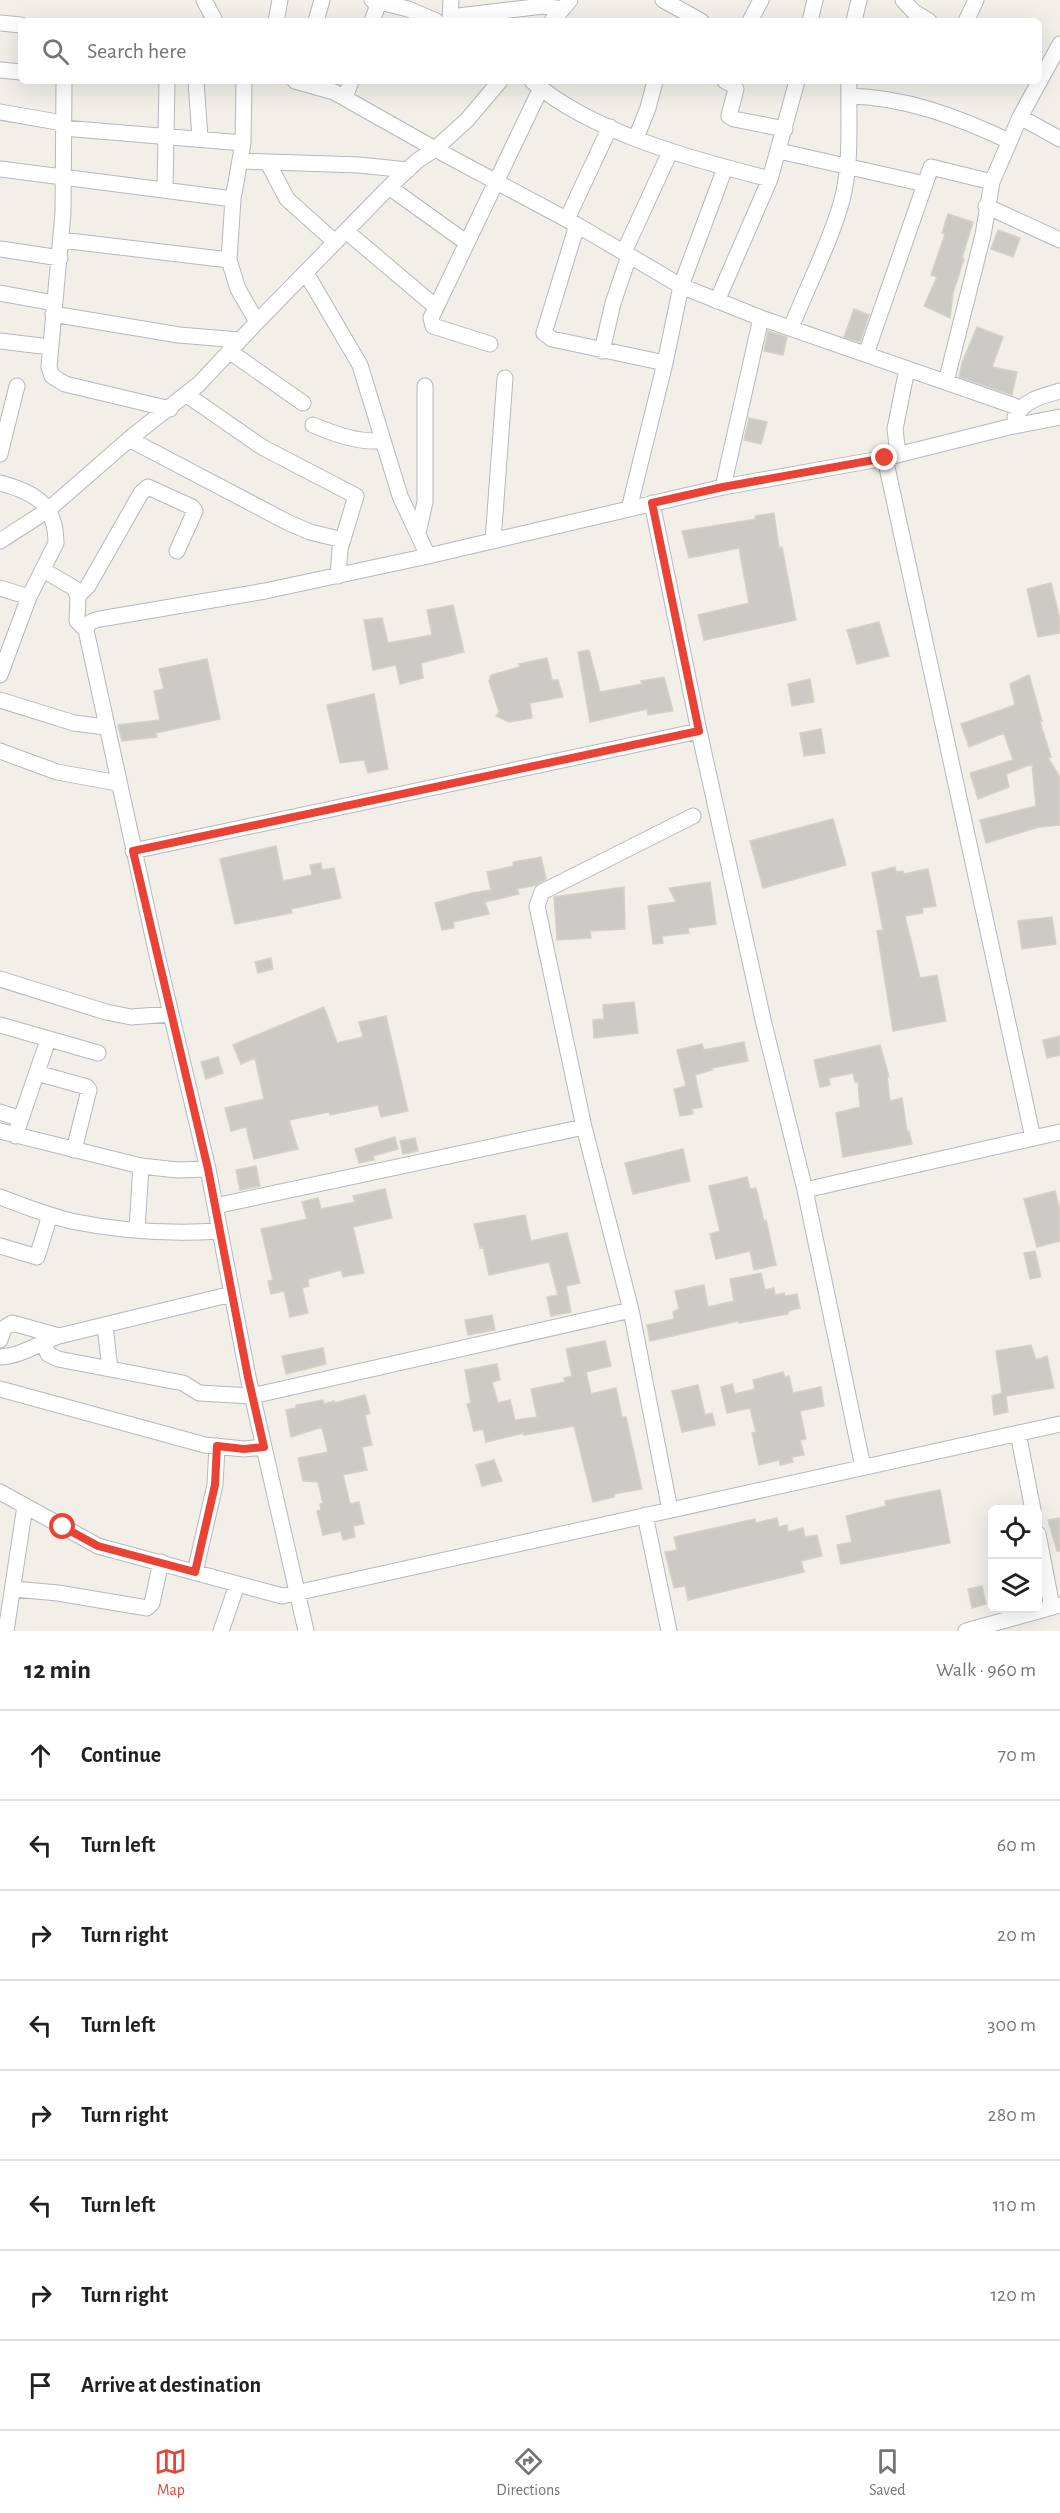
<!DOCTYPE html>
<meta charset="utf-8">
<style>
body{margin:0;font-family:"Alegreya Sans",sans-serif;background:#f6f6f6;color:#202124}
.controls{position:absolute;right:18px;bottom:18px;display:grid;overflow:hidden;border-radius:9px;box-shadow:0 6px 24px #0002}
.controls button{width:54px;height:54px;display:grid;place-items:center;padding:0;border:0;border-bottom:2px solid #e0e0e0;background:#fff;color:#202124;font:30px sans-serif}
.stop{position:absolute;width:18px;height:18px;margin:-14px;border:4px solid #ea4335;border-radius:50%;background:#fff}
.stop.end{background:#ea4335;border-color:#fff;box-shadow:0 2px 6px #0008}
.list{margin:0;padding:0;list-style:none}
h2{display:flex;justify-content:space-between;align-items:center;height:78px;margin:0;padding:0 24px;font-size:26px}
h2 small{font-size:20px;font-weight:400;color:#757577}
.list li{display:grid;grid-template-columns:39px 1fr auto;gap:18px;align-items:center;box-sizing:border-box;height:90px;padding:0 24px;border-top:2px solid #e0e0e0}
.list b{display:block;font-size:22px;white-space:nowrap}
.list em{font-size:20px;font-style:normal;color:#757577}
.icon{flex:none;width:33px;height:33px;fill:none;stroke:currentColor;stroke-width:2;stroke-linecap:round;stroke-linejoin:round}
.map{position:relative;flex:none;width:1060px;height:1631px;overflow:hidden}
.search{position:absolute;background:#fff;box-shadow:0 6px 24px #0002;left:18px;right:18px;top:18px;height:66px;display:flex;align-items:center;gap:15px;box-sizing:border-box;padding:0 21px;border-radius:9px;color:#757577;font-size:22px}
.sheet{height:798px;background:#fff}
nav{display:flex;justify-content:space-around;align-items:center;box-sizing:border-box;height:84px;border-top:2px solid #e0e0e0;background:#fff;font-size:16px;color:#757577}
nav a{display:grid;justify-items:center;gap:3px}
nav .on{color:#ea4335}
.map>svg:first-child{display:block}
.building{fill:#cccac5;stroke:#d6d1c6;stroke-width:1.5}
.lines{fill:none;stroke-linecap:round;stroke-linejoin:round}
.minor-casing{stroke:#b5b8bc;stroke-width:17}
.minor{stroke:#fff;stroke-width:15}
.route{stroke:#ea4335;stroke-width:8}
</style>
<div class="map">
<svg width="1060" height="1631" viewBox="0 0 1060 1631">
<rect width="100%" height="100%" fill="#f1efe8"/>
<!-- building -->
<path class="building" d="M948,214L973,222L962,258L964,259L953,293L950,318L924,306L937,277L931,275L945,234L942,233Z
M998,230L1020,238L1013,257L991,249Z
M854,309L869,315L860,342L844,337Z
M977,327L1003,337L992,367L1017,372L1012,395L959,377L962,363Z
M768,331L787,337L783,355L764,351Z
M749,418L767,422L761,444L744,440Z
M774,513L779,548L782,547L796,620L704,640L698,615L749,603L739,548L689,558L682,531L756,519L755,516Z
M1051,583L1060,619V633L1038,637L1027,589Z
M453,605L464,652L421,663L423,678L400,684L396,665L373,670L364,620L382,618L388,643L432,635L427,610Z
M879,622L889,656L857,664L847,630Z
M589,650L600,692L642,684L641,681L664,677L673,711L648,715L647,709L590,722L578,652Z
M547,658L552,680H558L563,697L530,703L532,718L509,722L496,716L499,712L489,681L491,675L520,667L519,664Z
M207,659L220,719L156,733L157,737L122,741L118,725L160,720L154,691L164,689L159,669Z
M1029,675L1042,721L1040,722L1051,757L1048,758L1060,777V825L1039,827L986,843L980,820L1036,806L1032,764L1006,774L1009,787L978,799L970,773L1013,760L1004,733L969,747L961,724L1015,705L1010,684Z
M810,679L814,702L792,706L788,684Z
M374,694L388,769L368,773L364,760L340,763L327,705Z
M821,729L825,753L804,756L800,733Z
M833,819L846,865L763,888L750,841Z
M276,846L283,881L312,875L310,865L321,863L322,870L334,868L341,898L291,909L292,913L235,924L220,859Z
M541,857L546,879L536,885L517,889L519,894L485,902L489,914L453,922L454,928L442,930L435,903L472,893L491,890L487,872L514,866L513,862Z
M895,867L896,872L903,871L904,874L928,869L936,906L922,908L923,913L905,916L920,978L937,975L946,1021L893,1031L877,931L883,930L872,873Z
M710,882L716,924L688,928L689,933L662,936L663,943L653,944L648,906L676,902L669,888Z
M624,887L625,929L590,931L591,938L557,940L554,897Z
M1052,917L1056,944L1022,949L1018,921Z
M271,958L273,969L258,973L255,962Z
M634,1002L638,1033L594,1038L593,1020L604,1019L603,1005Z
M324,1007L337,1043L363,1037L359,1022L386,1016L408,1111L381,1117L378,1105L330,1115L329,1112L289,1120L298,1149L254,1159L246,1127L231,1131L225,1108L264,1099L255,1058L241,1064L233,1045Z
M1060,1036V1055L1047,1058L1043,1040Z
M744,1042L748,1061L712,1068V1070L695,1075L702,1107L692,1109L693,1114L680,1116L674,1089L686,1086L677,1050L702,1044L704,1050Z
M880,1045L889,1077L887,1076L890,1101L902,1098L907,1131H909L912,1144L843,1157L836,1113L860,1107L858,1082H855L853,1073L829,1078L830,1085L820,1087L814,1060Z
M218,1057L223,1073L206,1079L201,1062Z
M395,1137L398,1149L373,1156L374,1160L359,1163L355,1149Z
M415,1138L418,1151L403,1154L400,1141Z
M683,1149L690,1181L633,1194L625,1163Z
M256,1166L260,1186L240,1190L236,1170Z
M747,1177L750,1189L756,1188L764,1221L766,1220L776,1265L754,1270L750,1251L716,1259L710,1234L720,1231L709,1186Z
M385,1189L392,1218L353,1227L364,1273L343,1277L341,1270L308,1279L309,1286L302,1288L308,1313L290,1317L284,1291L271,1294L268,1281L273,1280L261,1229L307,1219L302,1202L318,1198L321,1209L355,1202L353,1196Z
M1055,1191L1060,1210V1241L1037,1247L1024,1199Z
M525,1215L531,1241L567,1233L580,1283L566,1286L571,1312L551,1316L547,1297L558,1295L549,1262L489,1275L483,1247L480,1248L474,1224Z
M1035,1251L1041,1277L1030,1279L1024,1253Z
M761,1273L765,1290L774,1288L775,1295L784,1293L785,1296L797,1294L800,1308L788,1311V1314L739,1323L738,1321L650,1341L647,1325L674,1319L673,1312L679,1309L675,1291L704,1285L708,1307L734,1301L730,1279Z
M492,1315L495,1330L468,1335L465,1320Z
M605,1341L611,1366L586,1372L591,1394L616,1388L622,1417H626L642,1489L614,1494V1497L593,1502L574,1426L524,1435V1433L486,1442L483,1429L474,1431L467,1404L471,1403L465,1370L497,1364L500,1380L492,1382L498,1403L510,1400L515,1420L537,1417L531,1389L565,1382L564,1378L572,1376L566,1349Z
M1031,1345L1036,1360L1047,1356L1054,1388L1006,1396L1008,1412L994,1415L992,1396L1002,1393L996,1351Z
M323,1348L326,1364L286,1374L282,1356Z
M783,1372L785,1377L789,1376L793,1393L821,1387L824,1406L800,1411L806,1439L800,1440L804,1455L792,1457L793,1462L780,1465L779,1460L759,1465L752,1433L756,1432L750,1408L727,1413L721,1387L732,1384L735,1394L755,1389L753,1380Z
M698,1385L705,1415L712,1413L715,1425L682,1432L672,1391Z
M365,1395L370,1413L365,1415L372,1445L362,1447L367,1470L343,1475L350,1504L359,1502L364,1524L353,1526L355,1537L343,1540L341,1531L323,1535L317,1511L321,1510L320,1504L323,1503L318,1482L303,1481L298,1458L328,1452L322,1427L291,1437L286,1410L296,1408V1405L323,1400L324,1404L334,1401V1403Z
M494,1460L502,1481L482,1486L476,1465Z
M940,1490L950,1543L841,1564L837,1545L852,1542L846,1516L886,1506L885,1501Z
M777,1518L779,1527L787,1525L788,1532L803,1528L805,1537L817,1535L822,1556L801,1561L804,1572L688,1600L685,1586L674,1588L665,1552L677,1550L674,1537L755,1519L756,1523Z
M1060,1518V1551H1057L1048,1520Z
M982,1586L986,1604L972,1608L968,1589Z"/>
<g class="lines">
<!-- minor casing -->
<g class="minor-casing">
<path id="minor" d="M204,0L215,21
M372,0L408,9L436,21
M663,0L701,21
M903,0L914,12L929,21
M450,17L543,6L562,9
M276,21L280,0
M316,21L322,0
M372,21L379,2
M450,21L451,0
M552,21L570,0
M750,21L761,0
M810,21L815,0
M854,21L859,0
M966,21L976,0
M0,23L21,25
M0,70L21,72
M64,81L63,213L49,367L52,376L65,384L170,409
M196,81L200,138
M244,81L243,143L233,199L229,260L238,289L257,322
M295,81L334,92L435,149L577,225L681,286L761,318L1020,408
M532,81C592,133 695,160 770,179
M725,81L733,85L736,89L729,116L734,119L785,129
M849,96C905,97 958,117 1009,141
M345,98L351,81
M0,112L63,123
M1020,117L1060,139
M63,128L243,143
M636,138L648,108L655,81
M779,151L925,184
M240,161L359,165L408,170
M268,163L287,199L335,242
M0,169L233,199
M389,187L467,243
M165,190L167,81
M986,206L1060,240
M567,219L610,127
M577,225L544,333L552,339L665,363
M346,231L430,302L437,305
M61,240L229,260
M0,249L60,258
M624,252L670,152
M306,273L360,365L400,496L428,556
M0,293L54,303
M717,301L770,179L797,81
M53,314L179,335L239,340
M791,328C807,287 831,241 842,200C852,162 848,120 849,81
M0,341L50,347
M490,344L433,326L431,318L541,88
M229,351L303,403
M602,351L613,303L629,256
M866,354L931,167L992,182
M946,382L983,235L992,182L1020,117L1060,44
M187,395L262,447L356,496L340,549L338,576
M1015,417C1024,400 1042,396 1060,391
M313,425C337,435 356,442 382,441
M129,439L287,522L310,532L343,540
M0,454L17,386
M898,454L895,429L907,369
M885,458L1033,1138
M0,483C34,492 56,504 56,543L29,597L0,675
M723,487L761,318
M652,503L699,731L764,1024L805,1190L863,1467
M629,509L665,363L681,286L725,168
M418,533L425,502V386
M0,541L48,510L134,435L199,384L257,322L389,187L417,161L435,149L467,120L500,81
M493,541L505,378
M43,570L74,588L78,596L77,621L86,630
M0,588L29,597
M78,596L88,586L141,493L148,487L192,507L195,511L177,551
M0,700L74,723L106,727
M0,751L57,772L118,783
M133,851L699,731
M0,979L106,1012L131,1017L171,1014
M0,1025L98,1053
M37,1073L87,1087L89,1090L74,1150
M0,1112L21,1119
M0,1131L141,1166L177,1170L208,1169
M15,1136L48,1040
M805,1190L1060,1132
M0,1197C23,1206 47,1215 71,1221C119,1231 171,1234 220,1231
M215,1206L584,1127
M137,1229L141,1166
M0,1246L37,1257L50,1215
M105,1326L110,1369
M0,1340L4,1328L12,1323L59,1336
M43,1341L48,1354L58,1359L183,1383L199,1393L252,1396L631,1310
M0,1357C22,1356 39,1343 59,1336L232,1294
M0,1389L205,1445L244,1449L264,1447
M1018,1433L1033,1510
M0,1492L98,1546L282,1596L1060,1424
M670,1510L631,1310L584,1127L537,906L542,892L693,816
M645,1515L669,1631
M1038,1534L1052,1607
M195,1572L215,1485L217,1446
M14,1589L58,1593L147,1608L152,1603L161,1562
M6,1631L25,1506
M221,1631L237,1585
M306,1631L248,1377L208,1169L157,955L86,630C88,620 96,620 106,618L265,591L428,556L723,487L885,458L1009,427L1060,417
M966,1631L1060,1605"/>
</g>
<!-- minor -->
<use href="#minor" class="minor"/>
</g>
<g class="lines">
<!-- route -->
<path class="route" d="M63,1527L98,1546L195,1572L215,1485L217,1446L244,1449L264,1447L248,1377L208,1169L133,851L699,731L652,503L723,487L885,458"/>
</g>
</svg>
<div class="controls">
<button><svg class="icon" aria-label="locate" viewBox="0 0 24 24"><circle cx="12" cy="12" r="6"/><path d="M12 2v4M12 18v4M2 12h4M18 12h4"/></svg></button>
<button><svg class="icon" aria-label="layers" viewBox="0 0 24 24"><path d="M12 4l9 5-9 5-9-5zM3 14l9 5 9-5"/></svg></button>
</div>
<div class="stop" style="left:63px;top:1527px"></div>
<div class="stop end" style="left:885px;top:458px"></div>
<div class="search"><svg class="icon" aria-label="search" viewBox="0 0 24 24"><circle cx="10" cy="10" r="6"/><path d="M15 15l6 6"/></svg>Search here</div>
</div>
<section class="sheet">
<h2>12 min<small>Walk · 960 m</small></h2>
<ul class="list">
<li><svg class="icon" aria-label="ahead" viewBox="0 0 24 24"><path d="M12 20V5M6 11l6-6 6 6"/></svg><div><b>Continue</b></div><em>70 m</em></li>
<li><svg class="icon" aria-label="left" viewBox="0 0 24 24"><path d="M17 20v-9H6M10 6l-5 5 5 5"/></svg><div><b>Turn left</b></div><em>60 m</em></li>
<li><svg class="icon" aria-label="right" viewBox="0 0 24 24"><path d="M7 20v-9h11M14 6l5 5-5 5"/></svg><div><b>Turn right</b></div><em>20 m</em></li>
<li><svg class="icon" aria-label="left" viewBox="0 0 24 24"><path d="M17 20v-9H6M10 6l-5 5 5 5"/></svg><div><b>Turn left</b></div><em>300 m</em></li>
<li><svg class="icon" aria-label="right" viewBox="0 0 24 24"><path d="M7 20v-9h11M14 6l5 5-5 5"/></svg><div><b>Turn right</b></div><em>280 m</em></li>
<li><svg class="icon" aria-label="left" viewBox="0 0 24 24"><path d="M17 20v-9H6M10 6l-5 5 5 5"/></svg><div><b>Turn left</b></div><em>110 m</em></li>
<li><svg class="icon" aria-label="right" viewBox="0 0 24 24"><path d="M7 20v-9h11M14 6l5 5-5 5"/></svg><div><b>Turn right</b></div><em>120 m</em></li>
<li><svg class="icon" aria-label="arrive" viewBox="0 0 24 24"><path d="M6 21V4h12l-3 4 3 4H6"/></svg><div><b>Arrive at destination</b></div></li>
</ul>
</section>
<nav>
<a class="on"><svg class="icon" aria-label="map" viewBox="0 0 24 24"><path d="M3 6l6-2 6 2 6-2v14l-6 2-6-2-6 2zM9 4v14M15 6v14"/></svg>Map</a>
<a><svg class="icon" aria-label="directions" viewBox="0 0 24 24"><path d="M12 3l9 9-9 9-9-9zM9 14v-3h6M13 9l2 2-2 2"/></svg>Directions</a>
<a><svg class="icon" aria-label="saved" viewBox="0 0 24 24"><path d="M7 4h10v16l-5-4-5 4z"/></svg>Saved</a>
</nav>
